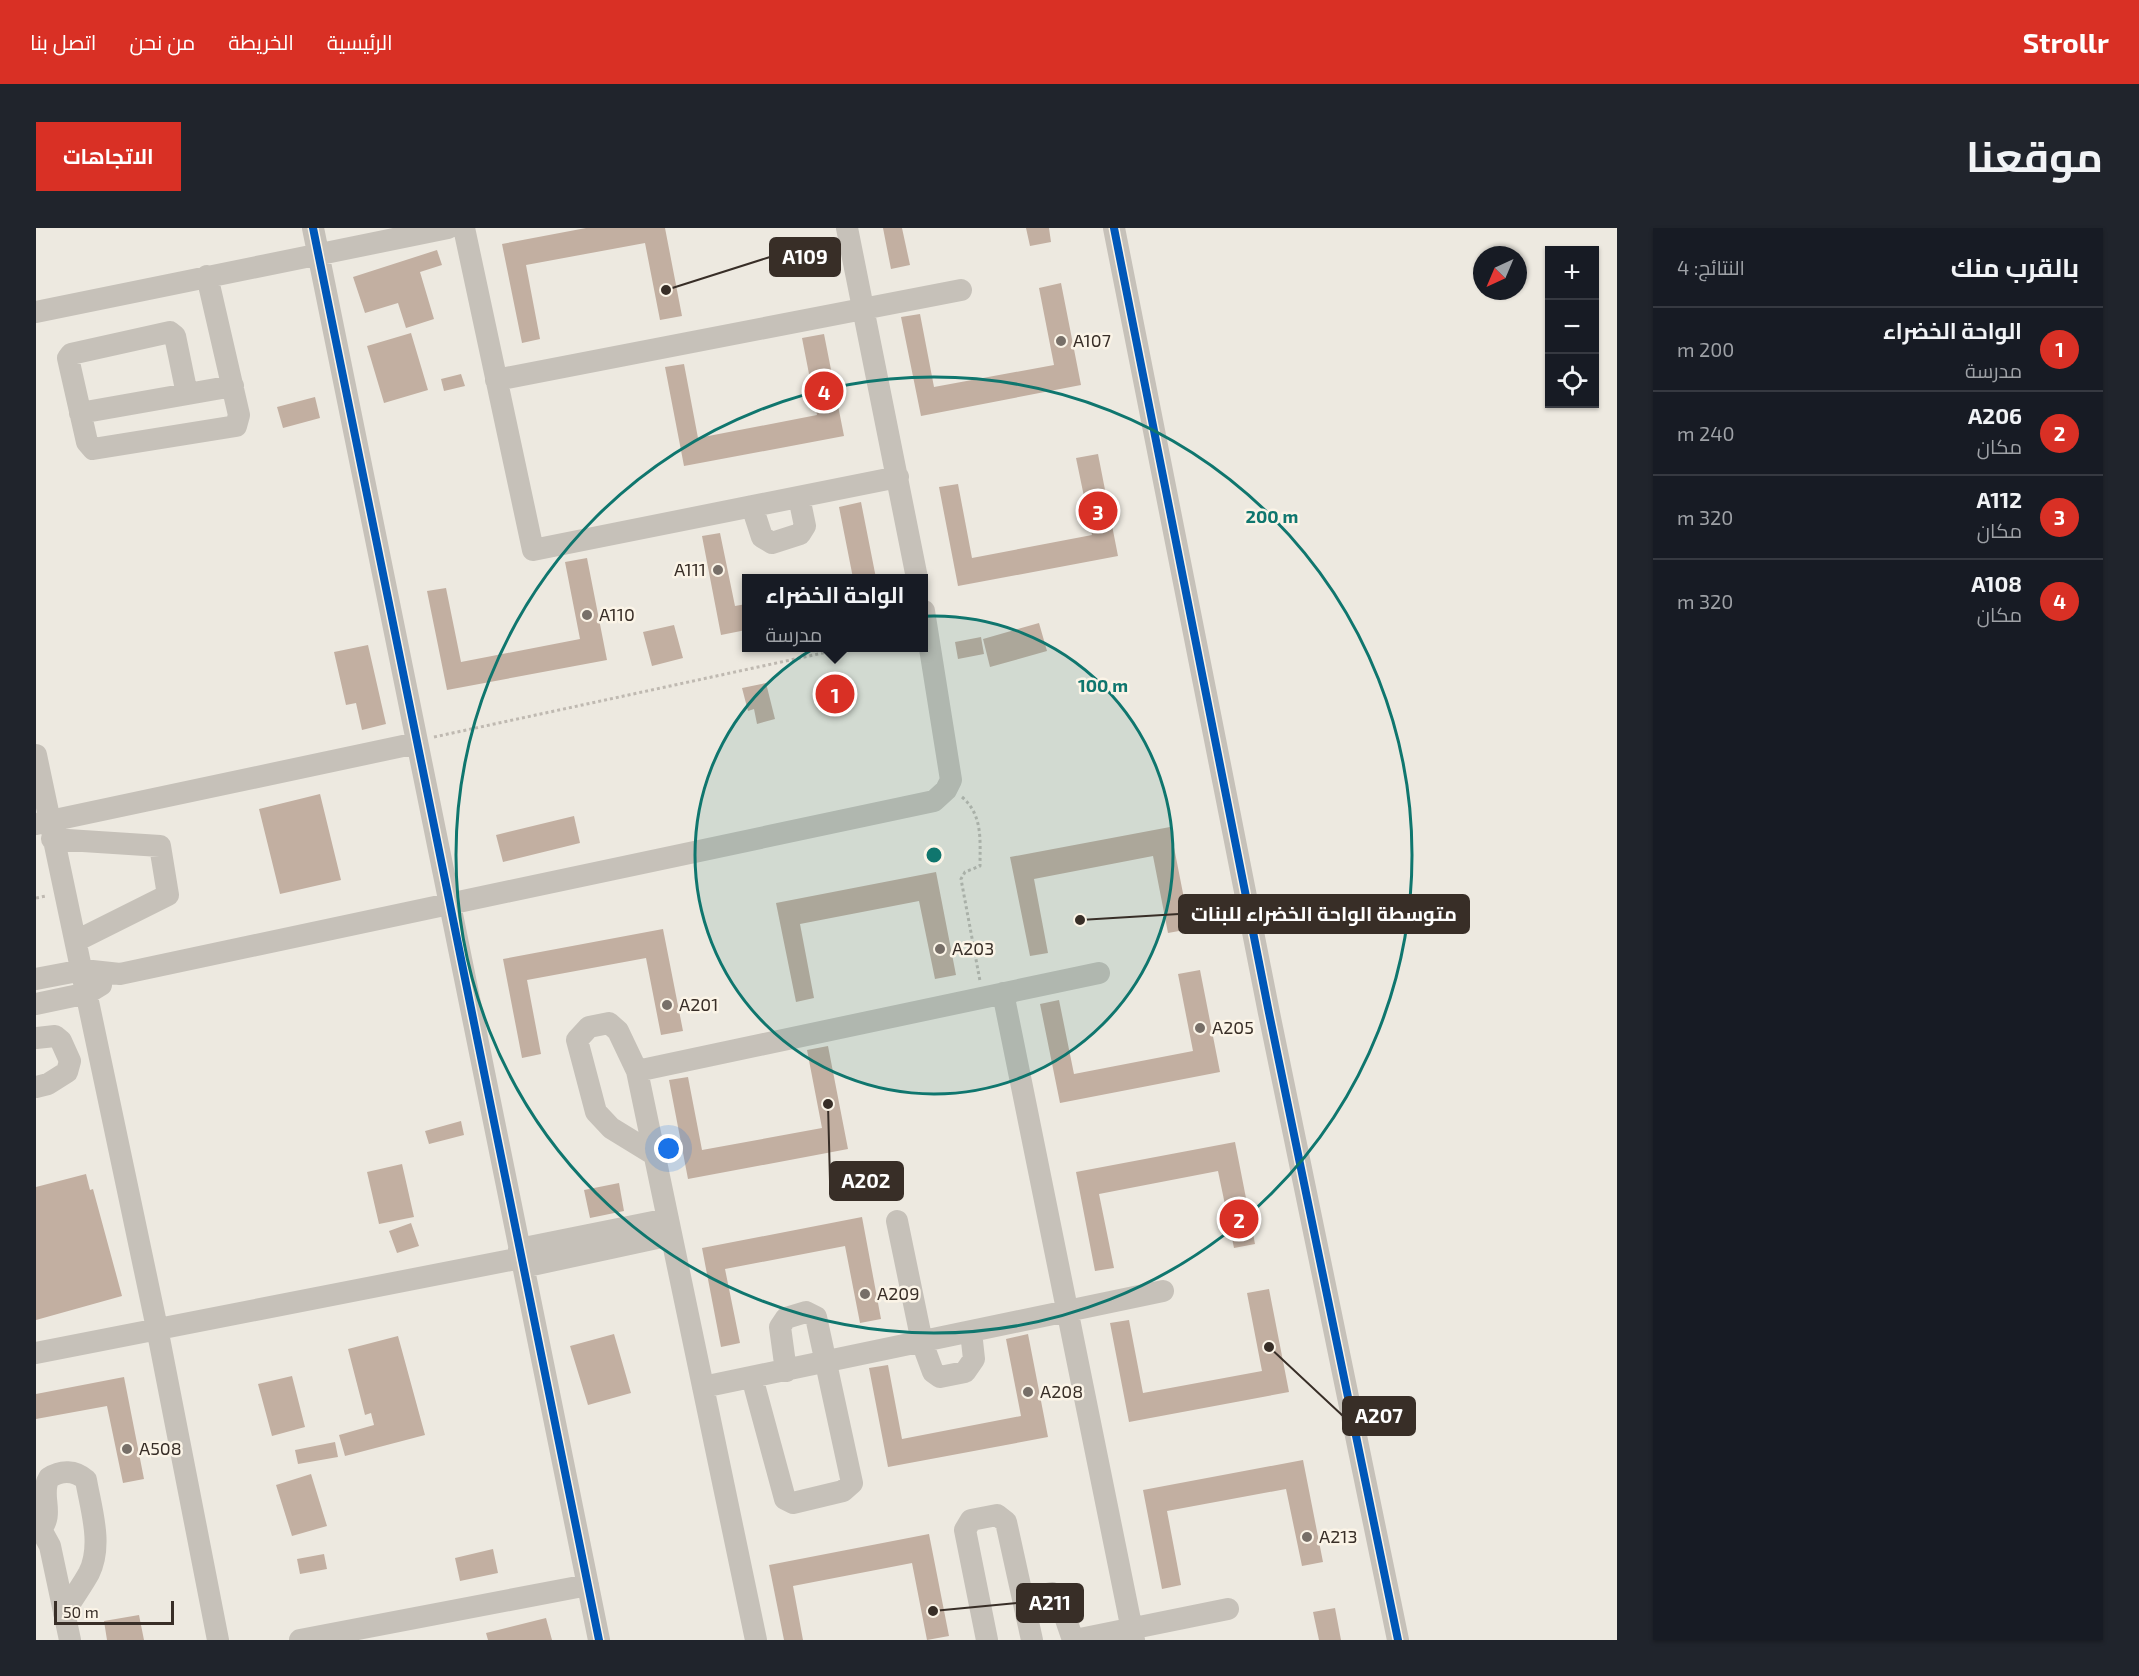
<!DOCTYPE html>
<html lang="ar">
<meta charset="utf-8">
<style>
body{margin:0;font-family:"Exo 2",Cairo,sans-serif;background:#20242c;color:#f1f3f6;direction:rtl}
.controls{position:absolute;right:18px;top:18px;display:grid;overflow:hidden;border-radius:0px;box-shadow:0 2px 4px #0004}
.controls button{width:54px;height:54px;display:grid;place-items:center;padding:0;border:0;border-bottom:2px solid #363941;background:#171b24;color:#f1f3f6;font:30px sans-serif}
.compass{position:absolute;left:1437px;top:18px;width:54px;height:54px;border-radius:50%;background:#171b24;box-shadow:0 2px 4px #0004;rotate:224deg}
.scale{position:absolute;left:18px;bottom:15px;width:120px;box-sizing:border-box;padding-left:6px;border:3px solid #382e27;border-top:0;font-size:16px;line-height:21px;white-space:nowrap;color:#382e27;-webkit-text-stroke:4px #fbf4e7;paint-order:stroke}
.you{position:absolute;left:633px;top:921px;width:21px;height:21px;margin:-15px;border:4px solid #fff;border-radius:50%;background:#1a73e8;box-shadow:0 0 0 9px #1a73e833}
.badge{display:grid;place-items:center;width:39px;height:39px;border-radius:50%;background:#d93025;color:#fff;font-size:20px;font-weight:700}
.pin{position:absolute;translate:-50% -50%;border:3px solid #fff;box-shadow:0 2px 6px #0006}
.popup{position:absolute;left:706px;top:346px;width:186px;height:78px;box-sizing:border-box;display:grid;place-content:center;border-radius:0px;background:#171b24;filter:drop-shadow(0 2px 4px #0005);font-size:20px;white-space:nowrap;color:#9ea1a6}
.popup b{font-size:22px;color:#f1f3f6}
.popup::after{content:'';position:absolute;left:50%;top:100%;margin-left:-12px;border:12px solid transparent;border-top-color:#171b24}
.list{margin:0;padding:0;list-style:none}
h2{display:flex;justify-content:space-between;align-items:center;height:78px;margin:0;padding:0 24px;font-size:26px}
h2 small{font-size:20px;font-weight:400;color:#9ea1a6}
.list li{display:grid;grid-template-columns:39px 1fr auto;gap:18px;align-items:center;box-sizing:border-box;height:84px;padding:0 24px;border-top:2px solid #363941}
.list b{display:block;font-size:22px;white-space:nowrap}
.list p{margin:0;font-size:20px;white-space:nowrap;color:#9ea1a6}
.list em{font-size:20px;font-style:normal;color:#9ea1a6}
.icon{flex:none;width:33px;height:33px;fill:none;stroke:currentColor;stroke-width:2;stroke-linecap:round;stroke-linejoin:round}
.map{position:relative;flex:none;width:1581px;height:1412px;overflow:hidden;direction:ltr;border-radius:0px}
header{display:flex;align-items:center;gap:36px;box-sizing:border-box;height:84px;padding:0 30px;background:#d93025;color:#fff}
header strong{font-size:28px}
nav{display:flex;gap:33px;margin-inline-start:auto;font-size:21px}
.intro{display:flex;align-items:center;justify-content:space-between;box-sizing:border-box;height:144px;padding:0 36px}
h1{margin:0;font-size:42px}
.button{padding:15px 27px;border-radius:0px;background:#d93025;color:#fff;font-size:21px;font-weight:700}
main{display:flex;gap:36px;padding:0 36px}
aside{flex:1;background:#171b24;border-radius:0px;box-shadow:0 2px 4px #0004}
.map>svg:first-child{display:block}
.building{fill:#c2afa1}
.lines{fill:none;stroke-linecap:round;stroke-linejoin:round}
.path{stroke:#bfb9b1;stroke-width:3;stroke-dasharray:3 3;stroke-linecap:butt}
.minor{stroke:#c6c1b9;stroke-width:22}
.cycleway-casing{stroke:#fbf4e7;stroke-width:11}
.cycleway{stroke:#0057b8;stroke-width:8}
.ring{fill:none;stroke:#0f766e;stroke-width:3}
.poi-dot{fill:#776f68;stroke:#fbf4e7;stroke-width:2}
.labels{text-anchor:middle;stroke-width:5;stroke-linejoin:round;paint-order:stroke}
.poi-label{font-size:18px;fill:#382e27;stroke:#fbf4e7;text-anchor:start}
.centre{fill:#0f766e;stroke:#fbf4e7;stroke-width:3}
.ring-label{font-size:18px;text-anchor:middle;font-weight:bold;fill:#0f766e;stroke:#fbf4e7;stroke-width:5;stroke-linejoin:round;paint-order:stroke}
.leader{fill:none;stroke:#382e27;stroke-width:2}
.callout-dot{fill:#382e27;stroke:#fbf4e7;stroke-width:2}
.callout{fill:#382e27;stroke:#382e27;stroke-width:2}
.callout-label{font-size:20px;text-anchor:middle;font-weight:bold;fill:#fff}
</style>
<header>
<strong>Strollr</strong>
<nav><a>الرئيسية</a><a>الخريطة</a><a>من نحن</a><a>اتصل بنا</a></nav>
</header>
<div class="intro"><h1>موقعنا</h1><a class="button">الاتجاهات</a></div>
<main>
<aside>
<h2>بالقرب منك<small>النتائج: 4</small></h2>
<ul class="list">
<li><span class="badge">1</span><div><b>الواحة الخضراء</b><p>مدرسة</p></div><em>200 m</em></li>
<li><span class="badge">2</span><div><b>A206</b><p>مكان</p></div><em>240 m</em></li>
<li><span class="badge">3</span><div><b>A112</b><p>مكان</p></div><em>320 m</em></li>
<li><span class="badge">4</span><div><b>A108</b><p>مكان</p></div><em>320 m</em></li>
</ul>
</aside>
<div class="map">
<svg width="1581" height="1412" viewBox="0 0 1581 1412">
<rect width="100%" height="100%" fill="#ede9e0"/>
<!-- building -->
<path class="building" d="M550,0H629L646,88L624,92L609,15L490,37L504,111L486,115L466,16Z
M847,0H866L874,37L855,41Z
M990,0H1013L1015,14L994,18Z
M401,22L406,37L384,44L398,91L370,100L362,75L329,85L317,49Z
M1025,55L1045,157L885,188L865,89L884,86L898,159L1018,137L1003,60Z
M375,105L392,162L348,175L331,118Z
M788,106L808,208L648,238L629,139L648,136L662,210L781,187L766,110Z
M425,146L429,158L408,163L405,151Z
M279,169L284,190L247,200L241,179Z
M1062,226L1082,328L922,358L903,259L922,256L936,330L1056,307L1040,230Z
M825,274L840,350H817L803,279Z
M684,305L699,378L710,376V402L685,407L666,308Z
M551,330L571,432L411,462L391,363L410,360L425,434L544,411L529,334Z
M1003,395L1011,423L954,439L947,411Z
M638,397L647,430L616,438L607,404Z
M945,409L948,426L922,431L919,414Z
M332,417L350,496L326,502L320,475L310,477L298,424Z
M730,455L739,491L721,496L718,481L712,483L706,460Z
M284,566L305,652L244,666L223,581Z
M538,588L544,615L467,634L460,607Z
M1134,599L1154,701L1132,705L1117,628L998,651L1012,725L994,728L974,629Z
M900,644L920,747L899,751L883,673L764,696L778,770L760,774L740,675Z
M627,701L647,803L625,807L610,730L491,752L505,826L486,830L467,731Z
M1164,742L1184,844L1024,875L1004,776L1023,772L1038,846L1157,823L1142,746Z
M792,818L812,921L652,951L633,852L652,849L666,922L786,900L771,822Z
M425,893L428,907L393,916L389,903Z
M1199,914L1219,1016L1198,1020L1182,943L1063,966L1078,1040L1059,1043L1040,944Z
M366,936L378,989L343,996L331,944Z
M50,946L54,962L57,961L86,1068L0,1092V959Z
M583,955L588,983L554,990L548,962Z
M826,989L845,1091L824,1095L809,1018L689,1041L704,1115L685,1119L666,1020Z
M375,995L383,1018L361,1025L353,1003Z
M1233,1061L1253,1164L1093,1194L1074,1095L1093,1092L1107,1165L1226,1143L1211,1065Z
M578,1106L595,1165L552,1177L534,1118Z
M992,1106L1012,1209L852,1239L833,1140L852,1137L866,1211L985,1188L970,1111Z
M362,1108L389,1207L309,1228L303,1207L338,1197L335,1185L329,1187L312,1121Z
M256,1148L269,1199L236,1208L222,1156Z
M88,1149L108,1251L87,1255L71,1178L0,1191V1166Z
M299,1214L302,1229L262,1236L259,1222Z
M1267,1232L1287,1334L1266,1338L1250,1261L1131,1283L1145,1357L1126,1361L1107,1262Z
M275,1246L291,1298L256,1308L240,1257Z
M893,1306L913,1408L891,1412L876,1335L757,1358L767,1412H748L733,1337Z
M457,1321L462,1345L424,1353L419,1330Z
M288,1326L291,1341L264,1346L261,1331Z
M1299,1380L1305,1412H1283L1277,1384Z
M103,1387L108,1412H71L68,1393Z
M510,1390L516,1412H452L450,1405Z"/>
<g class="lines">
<!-- path -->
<path class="path" d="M398,509L810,420
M926,569C947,587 944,612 944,638L929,644L925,651L944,753
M0,670L10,668"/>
<!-- minor -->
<path class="minor" d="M277,0L563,1412
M428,0L497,322L862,249
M811,0L881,350
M1078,0L1233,785L1362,1412
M0,84L412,0
M460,152L925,62
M151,166L139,108L134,104L35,126L32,130L51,214L57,221L200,198L203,187L171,48
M44,185L197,158
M716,278L726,309L736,315L764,306L769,298L763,269
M0,527L121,1100L182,1412
M0,596L381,515
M16,611L124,618L132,667L40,713
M0,751L47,742L84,746L898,573L910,562L915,552L888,383
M967,765L1098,1412
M0,776L52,765L65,757
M0,810L19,808L25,813L34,833L31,844L12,856L0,859
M601,843L1063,745
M619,927L575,900L560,884L541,812L553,799L573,795L582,803L601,843L720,1412
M861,993L886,1114L897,1144L904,1149L929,1144L938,1131L935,1104
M483,1021L632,991
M487,1039L635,1007
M0,1125L485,1030
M716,1149L749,1271L757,1275L807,1263L816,1255L780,1089L770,1084L750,1090L744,1099L750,1143
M667,1159L1127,1063
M0,1301L8,1307L14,1318L34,1412
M3,1303C20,1287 3,1267 13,1250C25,1242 39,1242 50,1252C55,1281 67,1317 53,1345C46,1358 36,1371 28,1385
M987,1370L1016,1365L1024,1374L1037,1412
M264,1412L552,1357
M951,1412L929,1302L935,1292L961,1287L970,1294L996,1412
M1039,1412L1192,1381"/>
<!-- cycleway casing -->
<g class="cycleway-casing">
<path id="cycleway" d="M277,0L563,1412
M1078,0L1233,785L1362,1412"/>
</g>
<!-- cycleway -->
<use href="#cycleway" class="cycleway"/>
</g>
<!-- distance rings -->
<circle cx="898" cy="627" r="239" fill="#0f766e" fill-opacity=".12"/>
<g class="ring">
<circle cx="898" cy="627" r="239"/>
<circle cx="898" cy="627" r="478"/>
</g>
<!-- markers -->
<g class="poi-dot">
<circle cx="1025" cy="113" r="6"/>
<circle cx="682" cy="342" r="6"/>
<circle cx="551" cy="387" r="6"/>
<circle cx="904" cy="721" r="6"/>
<circle cx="631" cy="777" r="6"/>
<circle cx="1164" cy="800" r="6"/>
<circle cx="829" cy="1066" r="6"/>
<circle cx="992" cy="1164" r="6"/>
<circle cx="91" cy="1221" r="6"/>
<circle cx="1271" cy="1309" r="6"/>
</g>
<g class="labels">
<!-- poi labels -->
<g class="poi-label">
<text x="1037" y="119">A107</text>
<text x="670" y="348" text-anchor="end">A111</text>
<text x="563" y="393">A110</text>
<text x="916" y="727">A203</text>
<text x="643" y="783">A201</text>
<text x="1176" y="806">A205</text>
<text x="841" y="1072">A209</text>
<text x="1004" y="1170">A208</text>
<text x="103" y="1227">A508</text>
<text x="1283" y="1315">A213</text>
</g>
</g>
<circle cx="898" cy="627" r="9" class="centre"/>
<g class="ring-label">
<text x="1236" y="295">200 m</text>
<text x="1067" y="464">100 m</text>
</g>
<!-- callouts -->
<path class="leader" d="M630 62L734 29M1044 692L1143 686M792 876L794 953M1233 1119L1307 1188M897 1383L981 1375"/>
<g class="callout-dot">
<circle cx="630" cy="62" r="6"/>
<circle cx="1044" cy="692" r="6"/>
<circle cx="792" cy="876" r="6"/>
<circle cx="1233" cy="1119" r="6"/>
<circle cx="897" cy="1383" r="6"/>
</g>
<g class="callout">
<rect x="734" y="10" width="70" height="38" rx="6"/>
<rect x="1143" y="667" width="290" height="38" rx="6"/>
<rect x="794" y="934" width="73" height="38" rx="6"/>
<rect x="1307" y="1169" width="72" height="38" rx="6"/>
<rect x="981" y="1356" width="66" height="38" rx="6"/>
</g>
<g class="callout-label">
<text x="769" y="36">A109</text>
<text x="1288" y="693">متوسطة الواحة الخضراء للبنات</text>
<text x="830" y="960">A202</text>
<text x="1343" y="1195">A207</text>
<text x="1014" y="1382">A211</text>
</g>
</svg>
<div class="controls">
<button>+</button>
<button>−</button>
<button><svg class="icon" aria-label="locate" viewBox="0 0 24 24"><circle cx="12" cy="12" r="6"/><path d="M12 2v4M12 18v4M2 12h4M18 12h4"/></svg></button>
</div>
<svg class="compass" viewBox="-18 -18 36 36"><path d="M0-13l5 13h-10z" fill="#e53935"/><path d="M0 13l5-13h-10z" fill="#9ea1a6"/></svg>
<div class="scale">50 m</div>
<div class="you"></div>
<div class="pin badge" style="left:799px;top:466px">1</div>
<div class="popup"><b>الواحة الخضراء</b>مدرسة</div>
<div class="pin badge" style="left:1203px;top:991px">2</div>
<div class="pin badge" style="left:1062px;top:283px">3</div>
<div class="pin badge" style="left:788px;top:163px">4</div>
</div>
</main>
